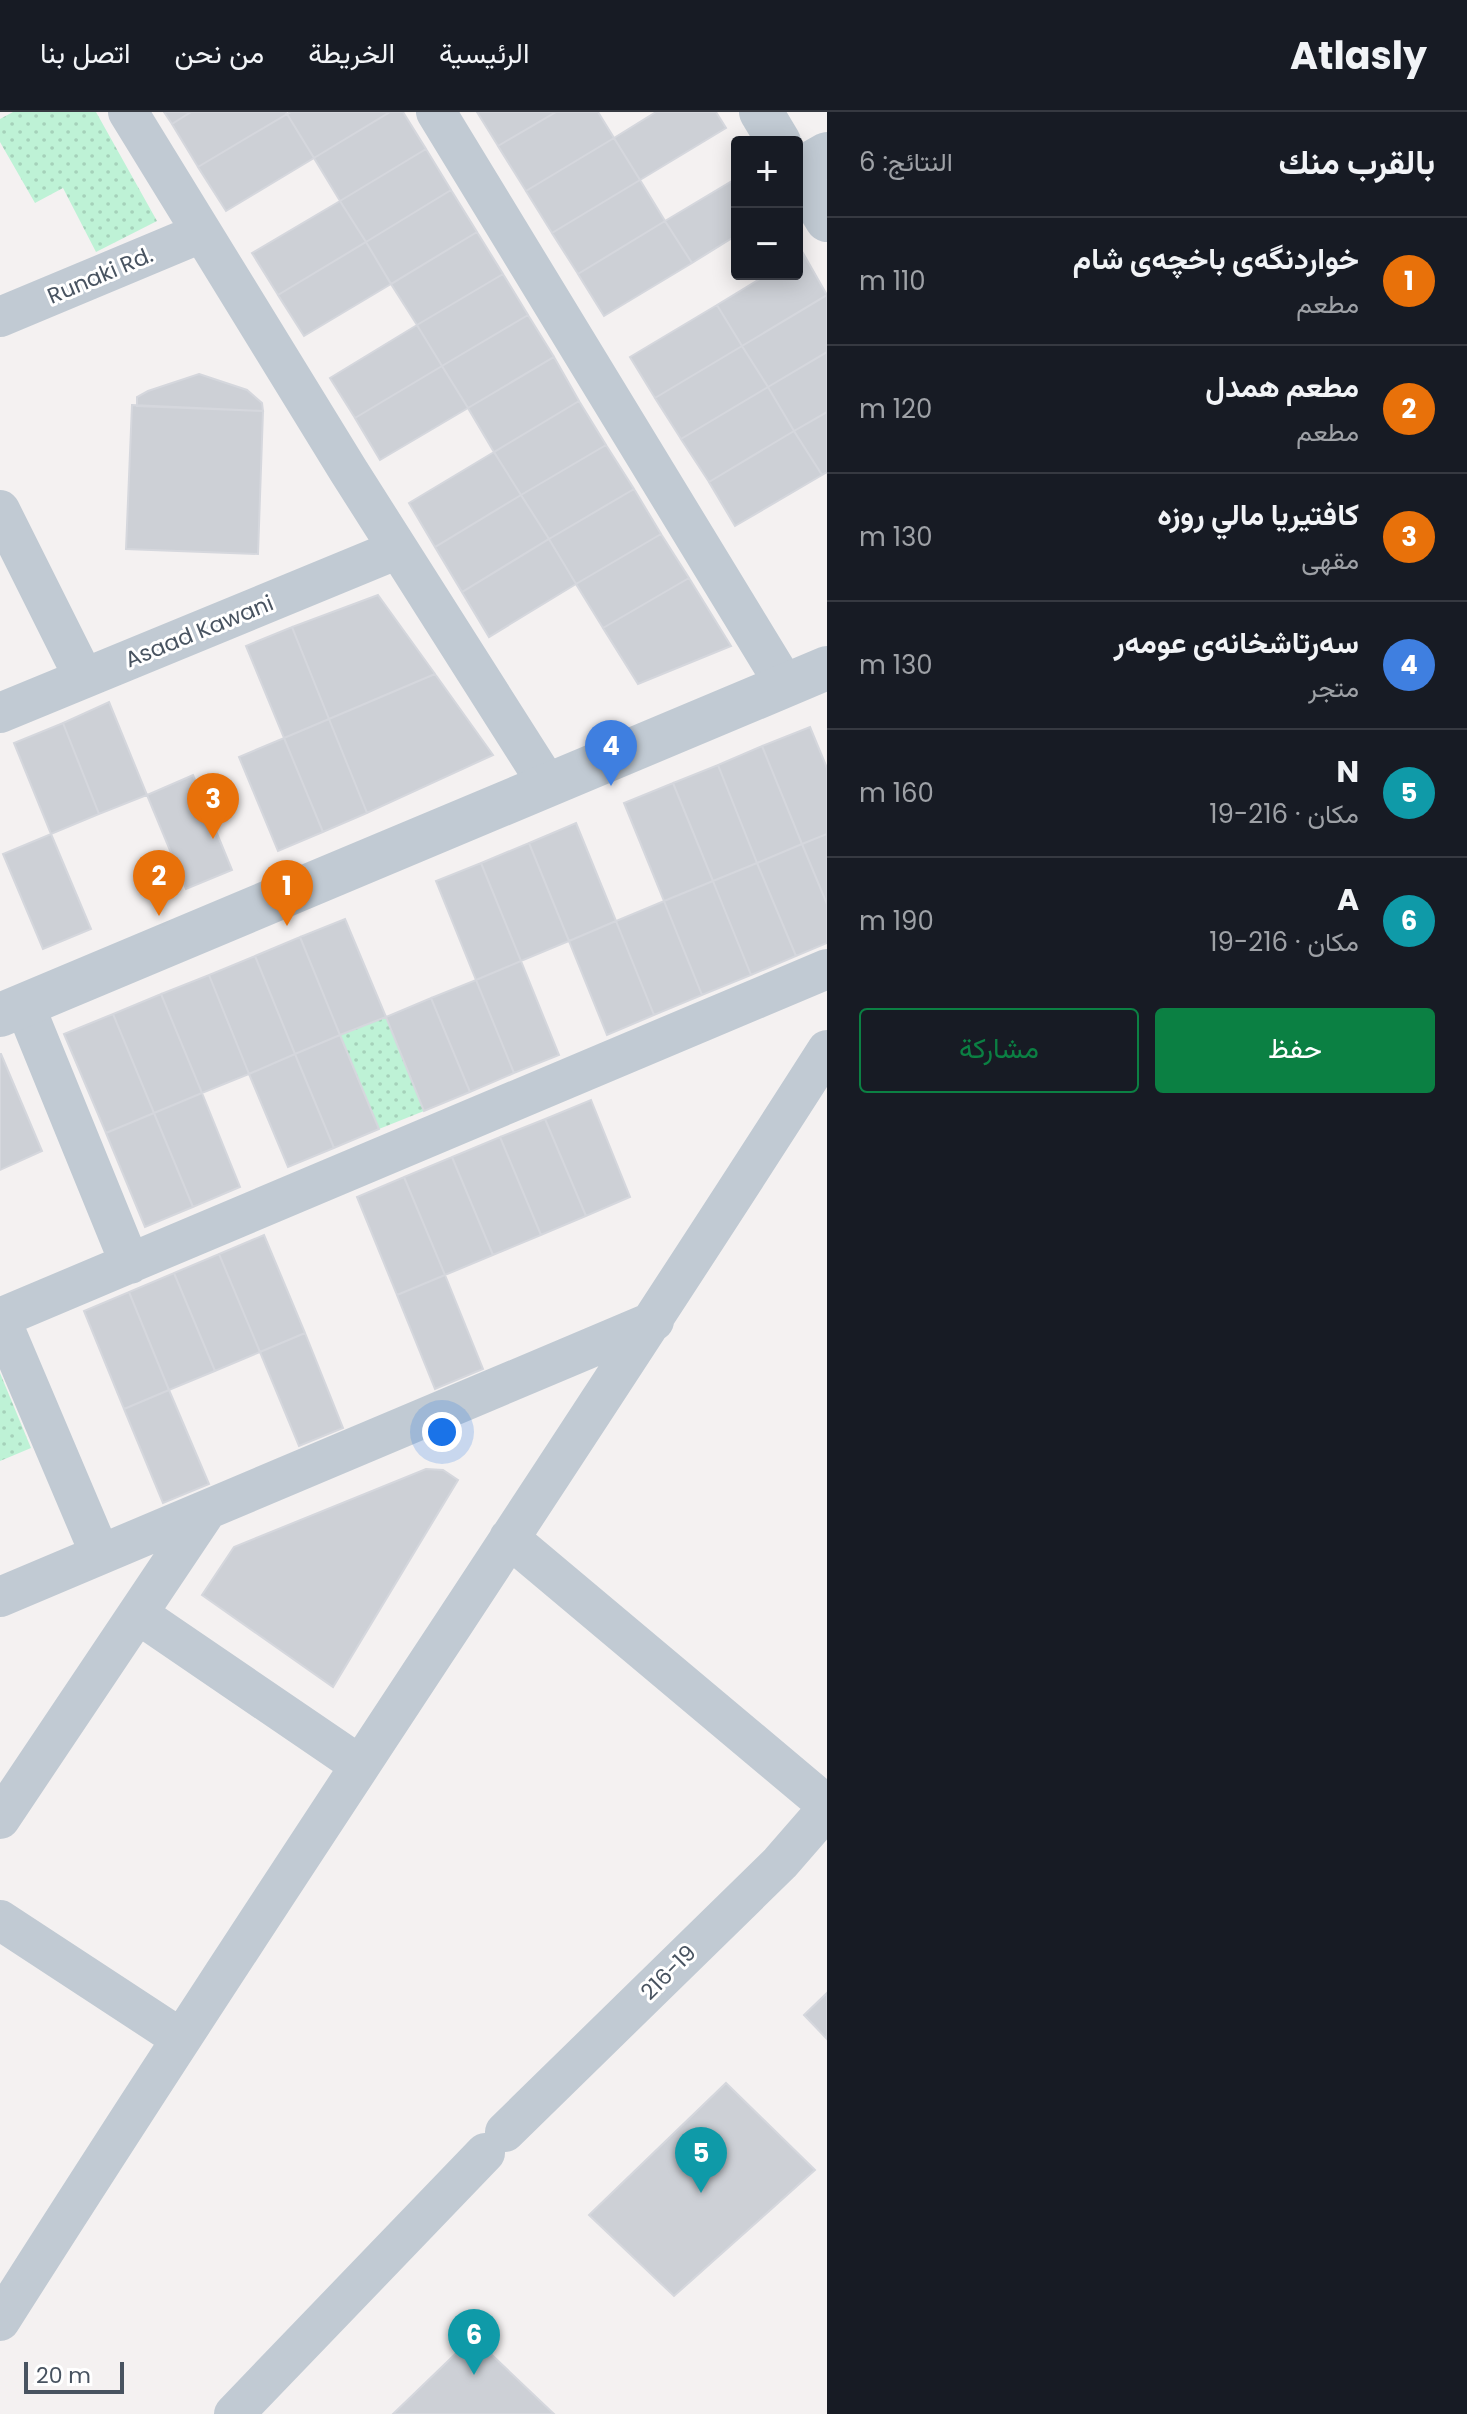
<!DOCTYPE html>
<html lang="ar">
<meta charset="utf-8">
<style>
body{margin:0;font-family:Poppins,Vazirmatn,sans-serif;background:#242831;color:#f1f3f6;direction:rtl}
.controls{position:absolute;right:24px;top:24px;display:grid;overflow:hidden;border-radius:8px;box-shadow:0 4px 20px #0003}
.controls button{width:72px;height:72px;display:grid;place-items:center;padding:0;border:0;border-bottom:2px solid #363941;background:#171b24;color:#f1f3f6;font:40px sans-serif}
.scale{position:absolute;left:24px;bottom:20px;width:100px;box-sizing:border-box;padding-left:8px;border:4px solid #485360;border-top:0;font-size:22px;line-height:28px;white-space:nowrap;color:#485360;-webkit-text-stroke:6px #fff;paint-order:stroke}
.you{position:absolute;left:442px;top:1320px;width:28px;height:28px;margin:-20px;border:6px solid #fff;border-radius:50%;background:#1a73e8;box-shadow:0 0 0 12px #1a73e833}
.badge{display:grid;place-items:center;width:52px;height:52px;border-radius:50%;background:#0b8043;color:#fff;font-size:26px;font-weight:700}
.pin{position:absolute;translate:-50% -66px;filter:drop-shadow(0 2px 4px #0008)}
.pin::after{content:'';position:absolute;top:42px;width:28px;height:24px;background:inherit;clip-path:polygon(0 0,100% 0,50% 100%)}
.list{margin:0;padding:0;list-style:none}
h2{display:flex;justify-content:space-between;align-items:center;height:104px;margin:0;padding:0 32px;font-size:34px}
h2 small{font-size:26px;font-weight:400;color:#9ea1a6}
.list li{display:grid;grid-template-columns:52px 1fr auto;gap:24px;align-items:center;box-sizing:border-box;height:128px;padding:0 32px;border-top:2px solid #363941}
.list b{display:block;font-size:30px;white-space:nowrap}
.list p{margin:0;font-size:26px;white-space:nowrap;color:#9ea1a6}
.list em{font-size:26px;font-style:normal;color:#9ea1a6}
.actions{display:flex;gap:16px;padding:24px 32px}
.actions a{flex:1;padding:18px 0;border:2px solid #0b8043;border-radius:8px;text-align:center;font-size:28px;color:#0b8043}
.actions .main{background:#0b8043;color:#fff}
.map{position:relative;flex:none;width:827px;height:2302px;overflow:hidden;direction:ltr}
header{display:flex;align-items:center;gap:48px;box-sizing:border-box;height:112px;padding:0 40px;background:#171b24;border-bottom:2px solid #363941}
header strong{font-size:38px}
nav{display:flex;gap:44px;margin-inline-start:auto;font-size:28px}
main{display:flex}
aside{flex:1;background:#171b24}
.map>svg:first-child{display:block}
.garden{fill:url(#garden-dots)}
.building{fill:#cdd0d6;stroke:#d5d7dd;stroke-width:2}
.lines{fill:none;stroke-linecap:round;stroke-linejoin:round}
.minor{stroke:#c1cad3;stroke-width:40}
.tertiary{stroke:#c1cad3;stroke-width:44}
.labels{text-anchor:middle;stroke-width:6;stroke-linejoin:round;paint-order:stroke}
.street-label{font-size:22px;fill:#485360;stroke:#fff}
</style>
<header>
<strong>Atlasly</strong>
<nav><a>الرئيسية</a><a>الخريطة</a><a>من نحن</a><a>اتصل بنا</a></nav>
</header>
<main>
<aside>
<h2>بالقرب منك<small>النتائج: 6</small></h2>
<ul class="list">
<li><span class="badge" style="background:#e8710a">1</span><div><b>خواردنگەی باخچەی شام</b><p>مطعم</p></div><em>110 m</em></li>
<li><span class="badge" style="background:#e8710a">2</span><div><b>مطعم همدل</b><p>مطعم</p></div><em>120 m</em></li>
<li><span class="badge" style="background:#e8710a">3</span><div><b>كافتيريا مالي روزه</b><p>مقهى</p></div><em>130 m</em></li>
<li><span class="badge" style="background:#3f7fe0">4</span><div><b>سەرتاشخانەی عومەر</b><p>متجر</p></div><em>130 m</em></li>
<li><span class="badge" style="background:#0f9aa8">5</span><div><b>N</b><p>مكان · 216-19</p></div><em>160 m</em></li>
<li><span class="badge" style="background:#0f9aa8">6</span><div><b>A</b><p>مكان · 216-19</p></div><em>190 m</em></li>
</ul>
<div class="actions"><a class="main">حفظ</a><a>مشاركة</a></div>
</aside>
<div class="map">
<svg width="827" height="2302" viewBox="0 0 827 2302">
<defs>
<pattern id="garden-dots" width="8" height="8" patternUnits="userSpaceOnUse" patternTransform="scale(2)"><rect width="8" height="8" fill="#bef2d6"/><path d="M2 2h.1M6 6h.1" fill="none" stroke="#a5d1ba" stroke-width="1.8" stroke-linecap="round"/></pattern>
</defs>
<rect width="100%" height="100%" fill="#f4f1f1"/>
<!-- garden -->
<path class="garden" d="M13,0H96L157,109L96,140L63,76L35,91L0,30V7Z
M386,905L424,999L379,1017L340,923Z
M0,1261L31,1336L0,1349Z"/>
<!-- building -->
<path class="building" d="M164,0H191L172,12Z
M191,0H285L287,2L198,55L172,12Z
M291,0H390L314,46L287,2Z
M390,0H403L426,37L340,89L314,46Z
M477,0H556L498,34Z
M556,0H598L614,26L526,79L498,34Z
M656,0H716L726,16L640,68L614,26Z
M287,2L314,46L226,99L198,55Z
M614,26L640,68L552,121L526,79Z
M426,37L451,78L366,130L340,89Z
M737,66V123L692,151L665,109Z
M640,68L665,109L578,162L552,121Z
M451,78L477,120L391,172L366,130Z
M340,89L366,130L278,183L252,141Z
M665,109L692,151L604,204L578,162Z
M477,120L503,162L417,213L391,172Z
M366,130L391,172L304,224L278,183Z
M803,141L827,183L742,234L717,193L768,162H797V145Z
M503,162L528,203L442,254L417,213Z
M827,183V240L768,275L742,234Z
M717,193L742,234L655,286L630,245Z
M528,203L554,245L468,296L442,254Z
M417,213L442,254L355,306L330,266Z
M742,234L768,275L681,327L655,286Z
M827,240V300L794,319L768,275Z
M554,245L579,289L494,340L468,296Z
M442,254L468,296L380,348L355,306Z
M199,262L247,278L262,291L263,299L137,294V285L148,279Z
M768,275L794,319L709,370L681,327Z
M579,289L606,333L521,383L494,340Z
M132,293L263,299L258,442L126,437Z
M827,300V360L822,363L794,319Z
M794,319L822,363L735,414L709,370Z
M606,333L634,377L549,427L521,383Z
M494,340L521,383L435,435L409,391Z
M634,377L661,422L576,472L549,427Z
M521,383L549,427L462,480L435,435Z
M661,422L689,466L603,516L576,472Z
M549,427L576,472L489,525L462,480Z
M689,466L731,534L638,572L603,516Z
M378,483L435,562L329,607L292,515Z
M292,515L329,607L284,626L246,534Z
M435,562L493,643L367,701L329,607Z
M109,590L147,683L99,702L63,611Z
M329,607L367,701L323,720L284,626Z
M63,611L99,702L51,722L14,631Z
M810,615L827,656V722L802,732L762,634Z
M284,626L323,720L278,739L239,645Z
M762,634L802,732L757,751L718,653Z
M718,653L757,751L713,769L673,671Z
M193,663L232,758L186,777L147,683Z
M673,671L713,769L664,789L624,691Z
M576,711L616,809L569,829L529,731Z
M51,722L91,817L43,837L3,742Z
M827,722V792L802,732Z
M529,731L569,829L521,849L481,751Z
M802,732L827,792V831L796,844L757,751Z
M481,751L521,849L476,868L436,769Z
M757,751L796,844L751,863L713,769Z
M713,769L751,863L702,883L664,789Z
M664,789L702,883L654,903L616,809Z
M345,807L386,905L340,923L300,825Z
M616,809L654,903L607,923L569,829Z
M300,825L340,923L295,942L255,844Z
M255,844L295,942L249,962L209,863Z
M521,849L559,943L514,961L476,868Z
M209,863L249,962L202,981L161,882Z
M476,868L514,961L470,980L431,886Z
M161,882L202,981L154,1001L113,902Z
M431,886L470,980L424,999L386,905Z
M113,902L154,1001L106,1021L64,922Z
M340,923L379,1017L334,1036L295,942Z
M1,942L42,1039L0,1058V942Z
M295,942L334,1036L288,1055L249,962Z
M202,981L240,1075L193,1095L154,1001Z
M591,988L630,1085L586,1104L545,1007Z
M154,1001L193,1095L145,1115L106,1021Z
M545,1007L586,1104L541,1123L500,1025Z
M500,1025L541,1123L493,1143L452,1045Z
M452,1045L493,1143L445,1163L404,1065Z
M404,1065L445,1163L397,1183L357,1085Z
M264,1123L305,1221L260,1240L219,1142Z
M219,1142L260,1240L215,1259L174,1161Z
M174,1161L215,1259L169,1278L129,1180Z
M445,1163L483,1257L435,1277L397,1183Z
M129,1180L169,1278L124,1297L84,1199Z
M305,1221L343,1316L299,1334L260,1240Z
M169,1278L209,1372L163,1391L124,1297Z
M426,1357L443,1358L458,1368L333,1575L202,1483L234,1435Z
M827,1881V1927L804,1903Z
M726,1971L815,2058L674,2184L589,2103Z
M473,2225L554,2302H393Z"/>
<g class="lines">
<!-- minor -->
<path class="minor" d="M128,0L348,358L548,673
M436,0L785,573
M0,205L201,121
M0,398L84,566
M0,601L398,437
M24,892L130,1152
M0,1206L827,857
M0,1206L100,1442
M509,1426L827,1693
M0,1485L654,1209
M138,1502L358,1652
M0,1707L207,1398
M0,1808L180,1926
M505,2020L780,1751L827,1697
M0,2209C271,1782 555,1364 827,938
M234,2302L485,2041"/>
<!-- tertiary -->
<path class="tertiary" d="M761,0L779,30
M827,42L797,59L827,108
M0,903L827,556"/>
</g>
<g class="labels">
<!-- street labels -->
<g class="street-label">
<text transform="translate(100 163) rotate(-23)" y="8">Runaki Rd.</text>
<text transform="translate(199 519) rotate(-22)" y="8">Asaad Kawani</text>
<text transform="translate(668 1860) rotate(-45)" y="8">216-19</text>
</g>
</g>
</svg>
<div class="controls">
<button>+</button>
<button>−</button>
</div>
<div class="scale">20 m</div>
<div class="you"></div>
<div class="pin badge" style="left:287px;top:814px;background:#e8710a">1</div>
<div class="pin badge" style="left:159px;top:804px;background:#e8710a">2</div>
<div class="pin badge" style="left:213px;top:727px;background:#e8710a">3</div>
<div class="pin badge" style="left:611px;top:674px;background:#3f7fe0">4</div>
<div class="pin badge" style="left:701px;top:2081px;background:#0f9aa8">5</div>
<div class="pin badge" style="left:474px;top:2263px;background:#0f9aa8">6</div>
</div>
</main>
